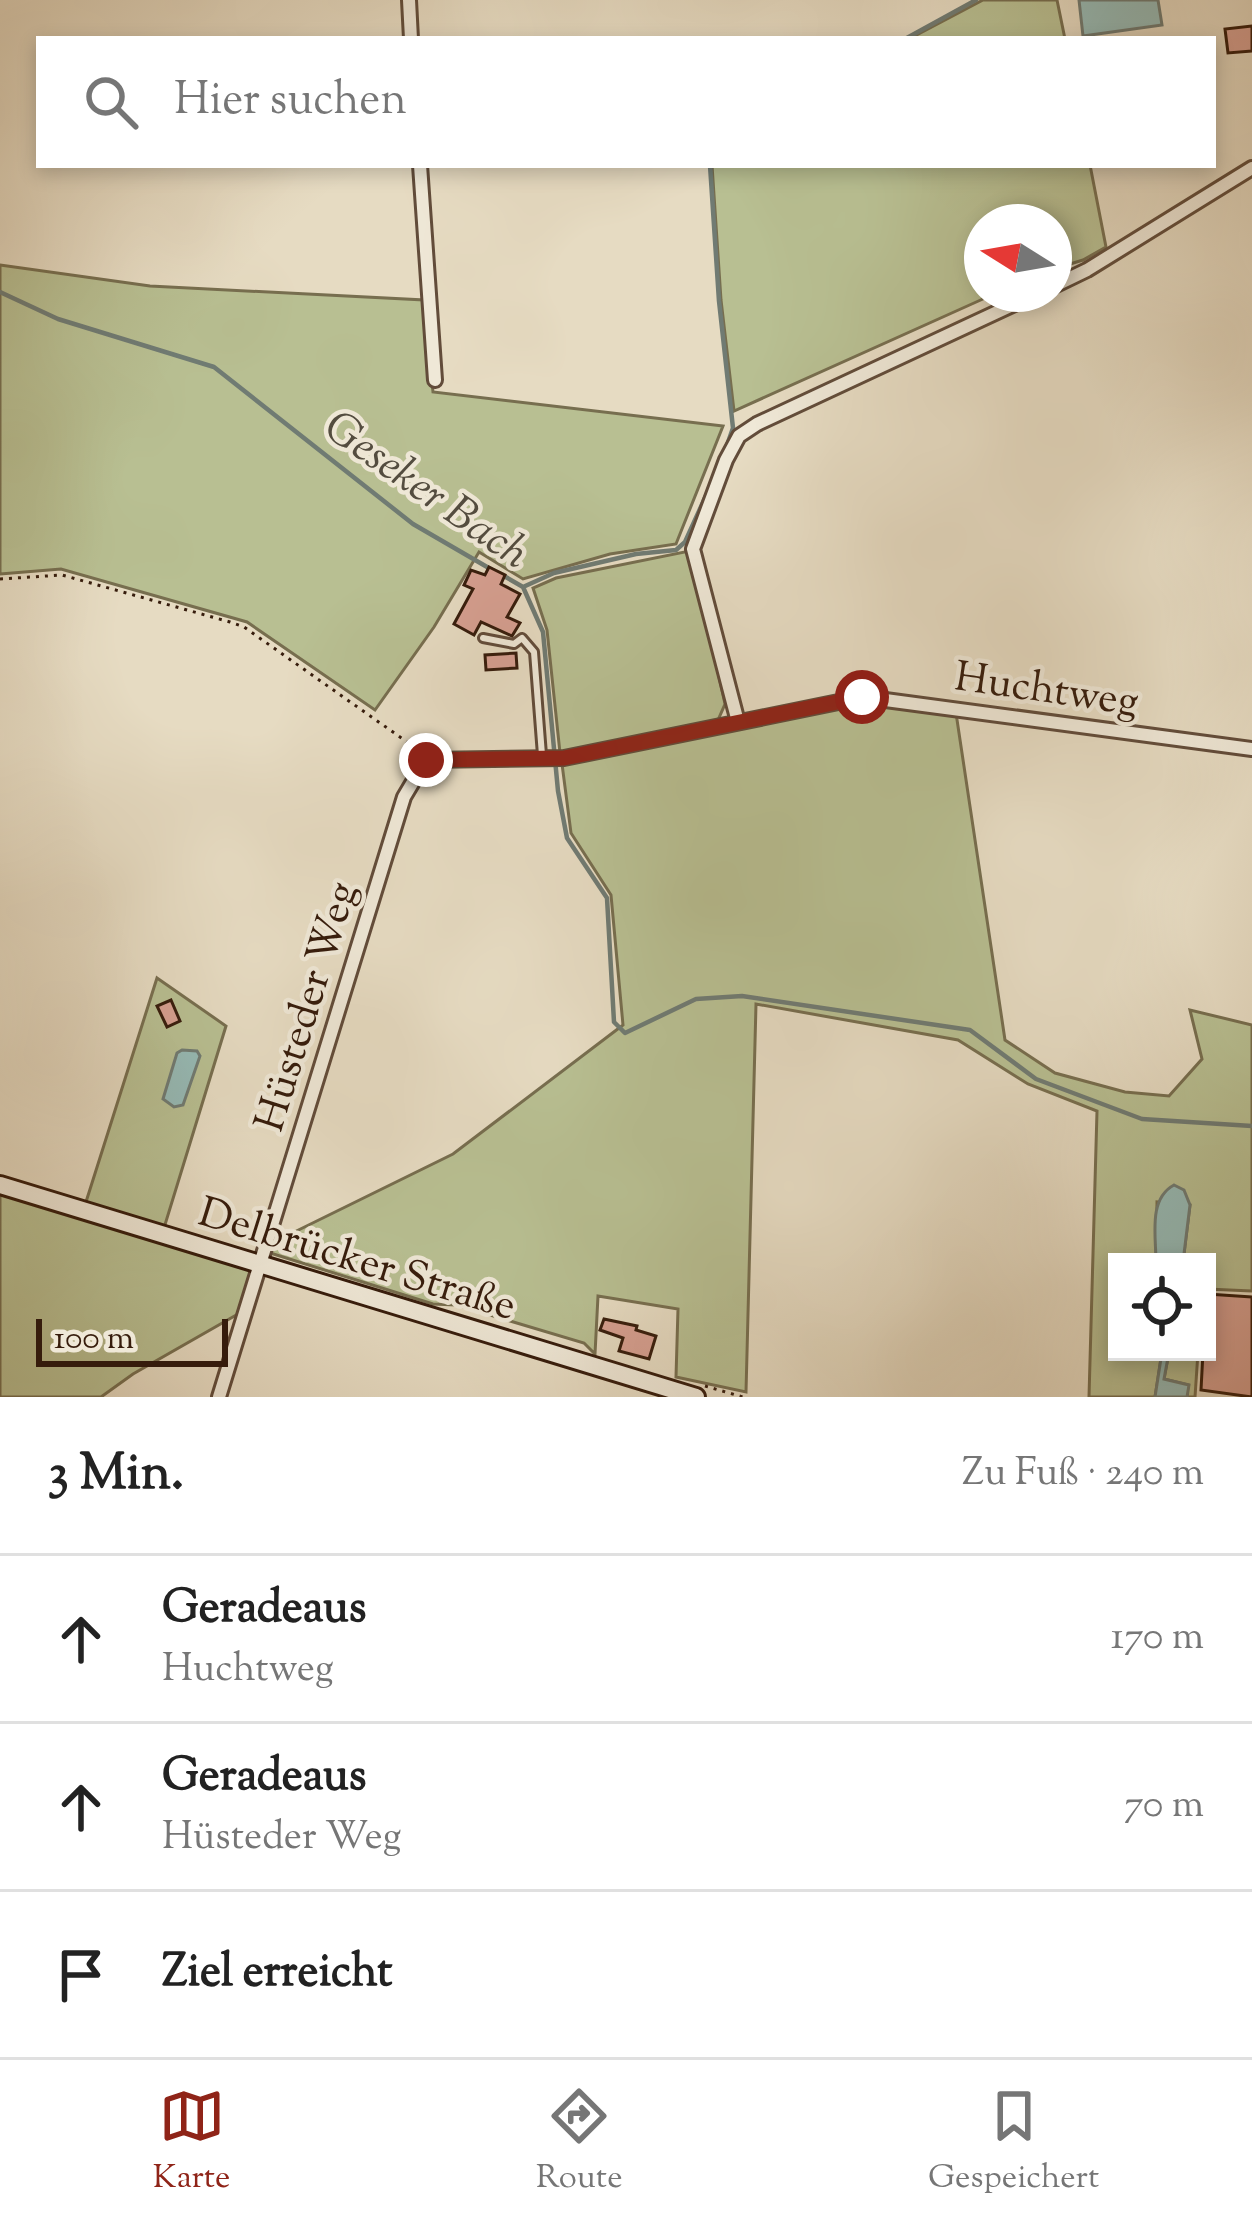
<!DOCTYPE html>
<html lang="de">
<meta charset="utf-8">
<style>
body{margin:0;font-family:"Sorts Mill Goudy",serif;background:#f6f6f6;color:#222}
.controls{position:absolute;right:36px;bottom:36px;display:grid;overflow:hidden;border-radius:0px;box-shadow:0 6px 18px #0003}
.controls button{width:108px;height:108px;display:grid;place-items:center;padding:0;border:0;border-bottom:3px solid #e0e0e0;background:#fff;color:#222;font:60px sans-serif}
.compass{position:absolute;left:964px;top:204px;width:108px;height:108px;border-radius:50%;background:#fff;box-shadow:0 6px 18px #0003;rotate:281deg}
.scale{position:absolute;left:36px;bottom:30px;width:192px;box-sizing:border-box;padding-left:12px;border:6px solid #361c0c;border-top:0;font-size:33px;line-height:42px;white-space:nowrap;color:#361c0c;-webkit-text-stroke:9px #efe8d7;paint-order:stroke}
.stop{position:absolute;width:36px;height:36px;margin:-27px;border:9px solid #8f2418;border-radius:50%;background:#fff}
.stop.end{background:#8f2418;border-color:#fff;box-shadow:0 3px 12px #0008}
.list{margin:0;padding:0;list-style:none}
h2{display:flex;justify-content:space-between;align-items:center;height:156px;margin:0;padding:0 48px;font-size:51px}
h2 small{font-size:39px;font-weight:400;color:#767676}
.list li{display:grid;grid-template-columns:78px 1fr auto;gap:36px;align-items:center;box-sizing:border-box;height:168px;padding:0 48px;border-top:3px solid #e0e0e0}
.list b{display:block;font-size:45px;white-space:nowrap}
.list p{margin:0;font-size:39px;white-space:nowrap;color:#767676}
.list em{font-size:39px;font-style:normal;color:#767676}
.icon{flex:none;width:66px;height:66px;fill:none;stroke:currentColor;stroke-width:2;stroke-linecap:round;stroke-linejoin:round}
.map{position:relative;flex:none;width:1252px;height:1397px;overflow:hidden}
.search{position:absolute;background:#fff;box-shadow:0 6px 18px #0003;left:36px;right:36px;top:36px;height:132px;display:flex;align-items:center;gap:30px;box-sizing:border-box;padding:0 42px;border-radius:0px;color:#767676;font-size:45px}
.sheet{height:660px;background:#fff}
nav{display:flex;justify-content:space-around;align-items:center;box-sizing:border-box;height:168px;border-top:3px solid #e0e0e0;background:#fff;font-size:33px;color:#767676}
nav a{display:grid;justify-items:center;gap:6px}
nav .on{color:#8f2418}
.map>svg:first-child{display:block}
.green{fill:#b8bf92;stroke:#776e4f;stroke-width:3}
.water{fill:#96bbb7;stroke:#707b73;stroke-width:3}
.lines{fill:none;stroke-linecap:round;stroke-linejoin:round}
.stream{stroke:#707b73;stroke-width:4.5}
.building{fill:#d7a092;stroke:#361c0c;stroke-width:3}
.lane-casing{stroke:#624c3a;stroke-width:12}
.street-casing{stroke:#624c3a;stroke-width:18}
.secondary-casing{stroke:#361c0c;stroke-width:22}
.path{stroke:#361c0c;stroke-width:3;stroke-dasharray:3 6;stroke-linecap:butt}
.lane{stroke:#efe8d7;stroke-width:6}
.street{stroke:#efe8d7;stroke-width:12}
.secondary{stroke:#efe8d7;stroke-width:16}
.route{stroke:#8f2418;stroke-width:15}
.labels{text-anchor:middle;stroke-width:9;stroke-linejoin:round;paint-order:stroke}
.street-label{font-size:42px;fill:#361c0c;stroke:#efe8d7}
.water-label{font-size:45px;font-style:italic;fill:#534c3f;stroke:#efe8d7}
</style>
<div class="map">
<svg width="1252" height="1397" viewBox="0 0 1252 1397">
<rect width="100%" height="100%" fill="#e6dbc2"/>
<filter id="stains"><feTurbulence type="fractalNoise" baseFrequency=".00167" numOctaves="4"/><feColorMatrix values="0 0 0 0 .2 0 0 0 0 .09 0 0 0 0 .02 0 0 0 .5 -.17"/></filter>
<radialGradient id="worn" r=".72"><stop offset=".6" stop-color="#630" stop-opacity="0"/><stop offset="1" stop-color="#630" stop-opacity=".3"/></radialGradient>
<!-- green -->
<path class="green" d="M983,0H1057L1065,39H909Z
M712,165H1090L1106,247L1083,260L1054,269V222H982V294H994L734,411L721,300Z
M0,265L150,286L424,300L433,392L723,426L676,544L610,554L523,579L479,552L434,627L375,710L247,622L61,569L0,574Z
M690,546L725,704L718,720L560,753L547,630L533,588L556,578L685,552Z
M862,702L956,713L1005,1040L1055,1073L1125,1092L1169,1096L1202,1059L1190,1010L1252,1025V1291L1207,1289V1262H1183L1190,1205L1157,1202L1156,1262H1117V1352H1162L1155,1397H1089L1097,1111L1028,1084L958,1040L756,1004L746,1392L676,1377L678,1309L598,1296L595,1354L584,1343L456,1305L433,1304L267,1252L270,1244L453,1154L623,1025L611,895L571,833L562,764Z
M157,978L226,1026L164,1228L85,1205Z
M0,1191L251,1270L238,1314L133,1374L101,1397H0Z
M1169,1352H1198L1195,1397H1187L1188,1385L1164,1379Z"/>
<!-- water -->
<path class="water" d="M1079,0H1158L1162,25L1083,36Z
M182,1050L197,1051L200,1056L183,1105L174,1107L163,1099L177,1053Z
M1174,1185L1184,1190L1190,1205L1183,1262H1156C1156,1236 1148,1199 1174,1185Z
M1162,1352H1169L1164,1379L1189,1385L1187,1397H1155Z"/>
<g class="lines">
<!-- stream -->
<path class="stream" d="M905,39L976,0
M710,165L719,301L733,428L725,451
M0,292L58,319L214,367L413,524L494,571
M504,576L523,587L543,632L558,791L567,838L607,898L614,1022L625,1033L696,999L742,996L970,1030L1036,1079L1142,1119L1252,1126
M523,587L554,573L636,554L676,550L685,542L709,489"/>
</g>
<!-- building -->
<path class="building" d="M1252,26V51L1228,53L1225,29Z
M489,567L505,575L501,584L520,594L507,617L520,623L512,636L481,622L474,635L454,624L473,589L464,585L471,570L485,575Z
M516,653L517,668L486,670L485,655Z
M171,1000L180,1021L167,1027L157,1006Z
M1207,1294L1252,1297V1397L1201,1390L1203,1352H1207Z
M604,1319L637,1326L636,1330L656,1336L649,1359L619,1351L623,1338L600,1330Z"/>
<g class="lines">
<!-- lane casing -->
<g class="lane-casing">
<path id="lane" d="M483,638L514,644L522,638L534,652L542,755"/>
</g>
<!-- street casing -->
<g class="street-casing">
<path id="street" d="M409,0L411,39
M420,165L435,380
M1054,286L1087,270L1252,168
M738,722L693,549L726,460L739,436L757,424L1036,294
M219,1397L404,797L426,760L564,758L863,697L1252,749"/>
</g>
<!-- secondary casing -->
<g class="secondary-casing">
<path id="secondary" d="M0,1185L696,1397"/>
</g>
<!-- path -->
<path class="path" d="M0,579L62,575L230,622L244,627L417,749
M705,1386L743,1397"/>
<!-- lane -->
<use href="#lane" class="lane"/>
<!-- street -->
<use href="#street" class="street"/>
<!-- secondary -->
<use href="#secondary" class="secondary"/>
</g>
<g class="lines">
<!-- route -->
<path class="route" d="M426,760L564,758L862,697"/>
</g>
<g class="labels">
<!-- street labels -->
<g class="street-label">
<text transform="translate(1047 687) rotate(8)" y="15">Huchtweg</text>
<text transform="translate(304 1006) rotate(-73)" y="15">Hüsteder Weg</text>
<text transform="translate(358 1257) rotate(17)" y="15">Delbrücker Straße</text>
</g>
<!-- water labels -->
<g class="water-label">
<text transform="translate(428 488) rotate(35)" y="16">Geseker Bach</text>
</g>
</g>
<rect width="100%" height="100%" filter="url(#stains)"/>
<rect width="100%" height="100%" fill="url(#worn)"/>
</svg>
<div class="controls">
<button><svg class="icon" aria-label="locate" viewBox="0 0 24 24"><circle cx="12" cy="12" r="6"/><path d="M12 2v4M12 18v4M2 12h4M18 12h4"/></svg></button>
</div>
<svg class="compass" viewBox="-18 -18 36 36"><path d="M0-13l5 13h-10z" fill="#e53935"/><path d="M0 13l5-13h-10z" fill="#767676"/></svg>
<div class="scale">100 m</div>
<div class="stop" style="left:862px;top:697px"></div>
<div class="stop end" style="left:426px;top:760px"></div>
<div class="search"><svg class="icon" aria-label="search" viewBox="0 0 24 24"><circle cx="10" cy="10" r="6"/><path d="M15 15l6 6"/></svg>Hier suchen</div>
</div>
<section class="sheet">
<h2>3 Min.<small>Zu Fuß · 240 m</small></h2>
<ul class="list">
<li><svg class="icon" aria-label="ahead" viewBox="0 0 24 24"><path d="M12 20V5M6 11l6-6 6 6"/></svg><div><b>Geradeaus</b><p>Huchtweg</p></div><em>170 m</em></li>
<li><svg class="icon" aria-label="ahead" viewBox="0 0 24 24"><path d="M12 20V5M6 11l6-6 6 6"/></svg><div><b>Geradeaus</b><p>Hüsteder Weg</p></div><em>70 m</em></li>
<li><svg class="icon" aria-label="arrive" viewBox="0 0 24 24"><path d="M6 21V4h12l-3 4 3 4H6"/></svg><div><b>Ziel erreicht</b></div></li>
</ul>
</section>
<nav>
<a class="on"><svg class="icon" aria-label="map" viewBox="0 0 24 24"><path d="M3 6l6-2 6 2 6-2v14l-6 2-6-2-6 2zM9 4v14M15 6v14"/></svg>Karte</a>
<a><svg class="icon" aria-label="directions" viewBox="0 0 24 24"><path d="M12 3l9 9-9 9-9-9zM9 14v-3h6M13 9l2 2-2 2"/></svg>Route</a>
<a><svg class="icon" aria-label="saved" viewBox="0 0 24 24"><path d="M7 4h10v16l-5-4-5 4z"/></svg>Gespeichert</a>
</nav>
